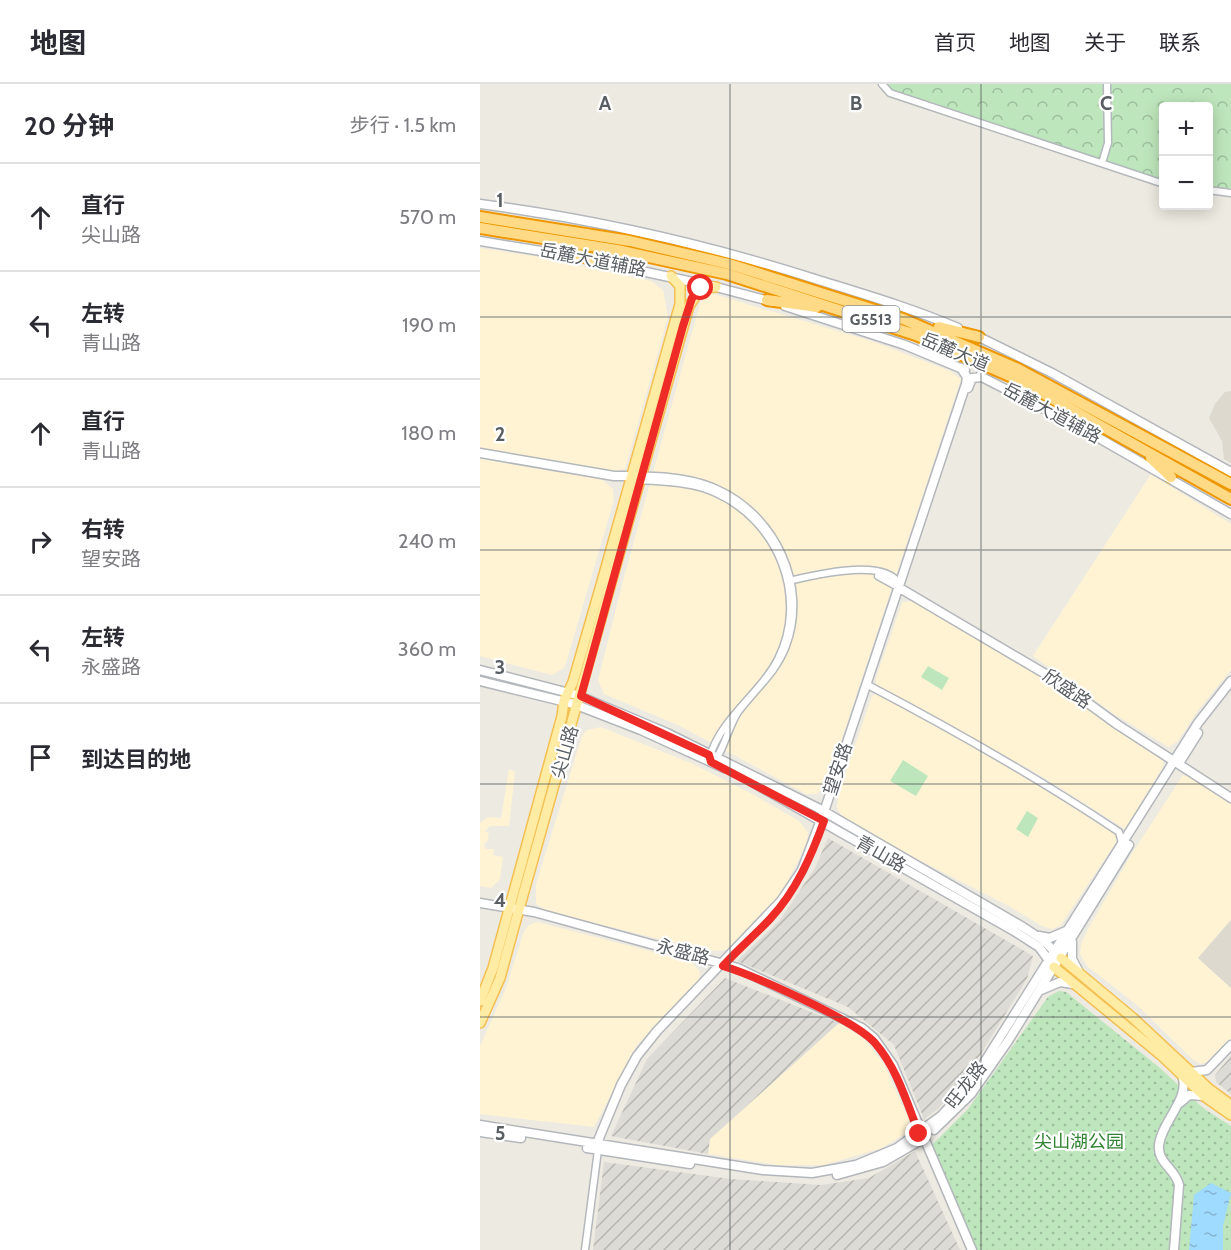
<!DOCTYPE html>
<html lang="zh">
<meta charset="utf-8">
<style>
body{margin:0;font-family:Cabin,"Noto Sans SC",sans-serif;background:#f2f2f3;color:#2b2b33}
.controls{position:absolute;right:18px;top:18px;display:grid;overflow:hidden;border-radius:6px;box-shadow:0 3px 15px #0003}
.controls button{width:54px;height:54px;display:grid;place-items:center;padding:0;border:0;border-bottom:2px solid #e1e1e2;background:#fff;color:#2b2b33;font:30px sans-serif}
.stop{position:absolute;width:18px;height:18px;margin:-14px;border:4px solid #ee2b26;border-radius:50%;background:#fff}
.stop.end{background:#ee2b26;border-color:#fff;box-shadow:0 2px 6px #0008}
.list{margin:0;padding:0;list-style:none}
h2{display:flex;justify-content:space-between;align-items:center;height:78px;margin:0;padding:0 24px;font-size:26px}
h2 small{font-size:20px;font-weight:400;color:#7c7c81}
.list li{display:grid;grid-template-columns:39px 1fr auto;gap:18px;align-items:center;box-sizing:border-box;height:108px;padding:0 24px;border-top:2px solid #e1e1e2}
.list b{display:block;font-size:22px;white-space:nowrap}
.list p{margin:0;font-size:20px;white-space:nowrap;color:#7c7c81}
.list em{font-size:20px;font-style:normal;color:#7c7c81}
.icon{flex:none;width:33px;height:33px;fill:none;stroke:currentColor;stroke-width:2;stroke-linecap:round;stroke-linejoin:round}
.map{position:relative;flex:none;width:751px;height:1166px;overflow:hidden}
header{display:flex;align-items:center;gap:36px;box-sizing:border-box;height:84px;padding:0 30px;background:#fff;border-bottom:2px solid #e1e1e2}
header strong{font-size:28px}
nav{display:flex;gap:33px;margin-inline-start:auto;font-size:21px}
main{display:flex}
aside{flex:1;background:#fff}
.map>svg:first-child{display:block}
.commercial{fill:#fff3d4}
.industrial{fill:url(#industrial-furrows)}
.education{fill:#ddd9cf}
.grass{fill:url(#grass-dots)}
.forest{fill:url(#forest-crowns)}
.pitch{fill:#bee6bc}
.water{fill:url(#water-ripples)}
.lines{fill:none;stroke-linecap:round;stroke-linejoin:round}
.street-casing{stroke:#b4b8bc;stroke-width:9}
.secondary-casing{stroke:#b3b7bc;stroke-width:11}
.primary-casing{stroke:#f5bf51;stroke-width:12}
.highway-casing{stroke:#ee9700;stroke-width:14}
.street{stroke:#fff;stroke-width:6}
.secondary{stroke:#fff;stroke-width:8}
.primary{stroke:#ffeca4;stroke-width:9}
.highway{stroke:#ffda86;stroke-width:10}
.route{stroke:#ee2b26;stroke-width:8}
.grid{fill:none;stroke:#595e62;stroke-width:1.5;stroke-opacity:0.55}
.labels{text-anchor:middle;stroke-width:4.5;stroke-linejoin:round;paint-order:stroke}
.shield{fill:#fff;stroke:#8b8e91;stroke-width:1.5}
.shield-label{font-size:16px;font-weight:bold;fill:#595e62}
.street-label{font-size:18px;fill:#595e62;stroke:#fff}
.park-label{font-size:18px;fill:#318231;stroke:#fff}
.grid-label{font-size:20px;text-anchor:middle;font-weight:bold;fill:#595e62;stroke:#fff;stroke-width:4.5;stroke-linejoin:round;paint-order:stroke}
</style>
<header>
<strong>地图</strong>
<nav><a>首页</a><a>地图</a><a>关于</a><a>联系</a></nav>
</header>
<main>
<aside>
<h2>20 分钟<small>步行 · 1.5 km</small></h2>
<ul class="list">
<li><svg class="icon" aria-label="ahead" viewBox="0 0 24 24"><path d="M12 20V5M6 11l6-6 6 6"/></svg><div><b>直行</b><p>尖山路</p></div><em>570 m</em></li>
<li><svg class="icon" aria-label="left" viewBox="0 0 24 24"><path d="M17 20v-9H6M10 6l-5 5 5 5"/></svg><div><b>左转</b><p>青山路</p></div><em>190 m</em></li>
<li><svg class="icon" aria-label="ahead" viewBox="0 0 24 24"><path d="M12 20V5M6 11l6-6 6 6"/></svg><div><b>直行</b><p>青山路</p></div><em>180 m</em></li>
<li><svg class="icon" aria-label="right" viewBox="0 0 24 24"><path d="M7 20v-9h11M14 6l5 5-5 5"/></svg><div><b>右转</b><p>望安路</p></div><em>240 m</em></li>
<li><svg class="icon" aria-label="left" viewBox="0 0 24 24"><path d="M17 20v-9H6M10 6l-5 5 5 5"/></svg><div><b>左转</b><p>永盛路</p></div><em>360 m</em></li>
<li><svg class="icon" aria-label="arrive" viewBox="0 0 24 24"><path d="M6 21V4h12l-3 4 3 4H6"/></svg><div><b>到达目的地</b></div></li>
</ul>
</aside>
<div class="map">
<svg width="751" height="1166" viewBox="0 0 751 1166">
<defs>
<pattern id="industrial-furrows" width="10" height="10" patternUnits="userSpaceOnUse" patternTransform="scale(1.5)"><rect width="10" height="10" fill="#dddbd5"/><path d="M-1 1l2-2M0 10L10 0M9 11l2-2" fill="none" stroke="#b6b5b0"/></pattern>
<pattern id="grass-dots" width="8" height="8" patternUnits="userSpaceOnUse" patternTransform="scale(1.5)"><rect width="8" height="8" fill="#bee6bc"/><path d="M2 2h.1M6 6h.1" fill="none" stroke="#9dbe9c" stroke-width="1.8" stroke-linecap="round"/></pattern>
<pattern id="forest-crowns" width="20" height="18" patternUnits="userSpaceOnUse" patternTransform="scale(1.5)"><rect width="20" height="18" fill="#bee6bc"/><path d="M2 6a3 3 0 1 1 6 0M12 15a3 3 0 1 1 6 0" fill="none" stroke="#9dbe9c"/></pattern>
<pattern id="water-ripples" width="26" height="14" patternUnits="userSpaceOnUse" patternTransform="scale(1.5)"><rect width="26" height="14" fill="#9fdaff"/><path d="M2 4q2-2 4 0t4 0M15 11q2-2 4 0t4 0" fill="none" stroke="#85b4d2"/></pattern>
</defs>
<rect width="100%" height="100%" fill="#edeae1"/>
<!-- commercial -->
<path class="commercial" d="M0,164L53,172L171,197L183,206L188,233L145,385L135,387L0,364Z
M230,209L394,258L470,287L481,295L347,700L337,710H326L200,642L124,610L118,596L144,493L220,219Z
M0,375L121,395L133,405L134,416L87,576L84,584L72,591L0,572Z
M671,390L751,440V586L719,625L698,657L689,663L634,630L553,572Z
M433,517L586,606L683,675V683L645,745L550,685L499,660L396,601V594L421,522L423,518Z
M396,610L547,691L638,751L637,757L580,842L572,845L562,842L527,821L394,753L361,731L357,723L358,711L392,612Z
M121,643L213,680L274,711L319,737L328,748L327,759L303,807L282,832L246,866L227,867L67,827L56,820V800L102,652L107,646Z
M29,685L35,688L29,742H10L5,747L9,749L8,756L4,760L6,765H14L13,771L23,773L20,795L11,804L0,802V739L8,733L21,734Z
M703,691L713,694L751,719V836L718,874L751,904V954L729,977L721,980L712,975L658,922L607,882L600,870L601,860L608,845L651,771Z
M57,838L212,878L220,888L219,897L157,961L114,1043L0,1030V962L26,904L44,847L49,841Z
M359,939L384,955L404,980L429,1036L428,1048L402,1064L344,1081H298L228,1070L230,1055Z"/>
<!-- industrial -->
<path class="industrial" d="M348,754L553,872L547,895L489,989L458,1025L444,1035L414,961L368,923L257,877L300,836L335,784Z
M245,894L359,939L230,1055L228,1070L131,1052L167,975Z
M751,972V1010L736,998L735,991Z
M435,1067L480,1166H113L124,1078L251,1095L341,1101L389,1094Z"/>
<!-- education -->
<path class="education" d="M751,307V379L744,375L742,357L729,334L735,320L745,308Z
M751,836V904L718,874Z"/>
<!-- grass -->
<path class="grass" d="M579,907L586,908L680,984L723,1024L751,1042V1166H496L452,1061L488,1025L568,913Z"/>
<!-- forest -->
<path class="forest" d="M407,0H751V107L729,106L728,22H684L683,100L420,13Z"/>
<!-- pitch -->
<path class="pitch" d="M448,582L469,594L462,606L441,593Z
M423,676L448,692L436,712L410,697Z
M547,727L558,734L548,753L536,745Z"/>
<!-- water -->
<path class="water" d="M731,1099L751,1109L743,1142V1166H709L714,1111Z"/>
<g class="lines">
<!-- street casing -->
<g class="street-casing">
<path id="street" d="M402,0L410,9L684,100
M622,79L628,59L627,0
M728,106L751,109
M161,392C185,391 216,395 237,405C295,431 329,501 306,562C296,589 275,605 258,628C249,641 242,671 234,676
M160,396C185,398 213,398 236,409C298,437 329,513 298,575C280,610 242,633 230,672
M398,492L418,503
M308,497C332,492 404,473 419,500
M386,600C472,645 558,694 639,748L642,759
M105,1166L118,1066"/>
</g>
<!-- secondary casing -->
<g class="secondary-casing">
<path id="secondary" d="M0,120C114,135 225,160 335,195C383,210 431,224 478,244
M0,157L97,173
M110,176L236,203L293,218
M305,222L425,261L485,286
M495,251L572,289L751,388
M500,292L605,346L751,430
M488,304L492,294L502,293
M0,369L134,392H158
M418,503L579,598L638,641L751,714
M0,586L97,611L187,649L338,724L543,843L563,856L578,871
M0,597L94,620L161,646L244,684
M701,676L718,649
M272,698L534,847L559,863L570,878
M0,819L54,828L258,884L382,944L394,954L413,981L492,1166
M559,852L570,854L586,847
M592,858V875L599,888
M561,906L580,898L593,900
M711,988L727,986L751,961
M701,1018L709,1011L724,1012
M0,1041L283,1086L332,1089L376,1081L417,1064L461,1032L490,1001L718,639L751,597
M454,1046L491,1010L528,957L649,761
M0,1048L41,1054
M107,1064L210,1080
M115,1064L141,1001L157,972L177,947L301,817L322,786L344,728L486,300L487,293L481,284
M357,1091L403,1078L441,1056
M694,1166L699,1101C696,1085 677,1079 679,1061C682,1037 711,1014 702,991"/>
</g>
<!-- primary casing -->
<g class="primary-casing">
<path id="primary" d="M581,874L653,934L728,1004L751,1021
M574,883L681,971L724,1012L751,1031
M0,917L13,884L82,632L84,617L93,598L121,501L200,220V202L191,192
M0,939L20,894L34,843L209,222L221,204L236,203"/>
</g>
<!-- highway casing -->
<g class="highway-casing">
<path id="highway" d="M0,133L150,157L249,180L423,235L536,284L751,400
M0,144L137,166L247,190L436,251L539,296L751,415
M70,159L115,177
M287,216L337,223
M459,243L499,253
M671,374L691,393"/>
</g>
<!-- street -->
<use href="#street" class="street"/>
<!-- secondary -->
<use href="#secondary" class="secondary"/>
<!-- primary -->
<use href="#primary" class="primary"/>
<!-- highway -->
<use href="#highway" class="highway"/>
</g>
<g class="lines">
<!-- route -->
<path class="route" d="M221,204L212,214L203,242L101,612L229,671L231,678L344,737C331,773 316,807 290,835C275,851 258,865 243,882C275,892 375,936 395,959C417,984 427,1019 439,1050"/>
</g>
<!-- grid -->
<path class="grid" d="M250,0V1166M501,0V1166M0,233H751M0,466H751M0,700H751M0,933H751"/>
<g class="labels">
<!-- shield labels -->
<rect class="shield" x="362.5" y="222" width="57" height="26" rx="4.5"/>
<g class="shield-label">
<text x="391" y="241">G5513</text>
</g>
<!-- street labels -->
<g class="street-label">
<text transform="translate(113 176) rotate(11)" y="6">岳麓大道辅路</text>
<text transform="translate(475 268) rotate(23)" y="6">岳麓大道</text>
<text transform="translate(572 329) rotate(28)" y="6">岳麓大道辅路</text>
<text transform="translate(587 605) rotate(35)" y="6">欣盛路</text>
<text transform="translate(85 668) rotate(-74)" y="6">尖山路</text>
<text transform="translate(358 685) rotate(-72)" y="6">望安路</text>
<text transform="translate(401 770) rotate(30)" y="6">青山路</text>
<text transform="translate(203 868) rotate(15)" y="6">永盛路</text>
<text transform="translate(486 1001) rotate(-52)" y="6">旺龙路</text>
</g>
<!-- park labels -->
<g class="park-label">
<text x="599" y="1064">尖山湖公园</text>
</g>
</g>
<g class="grid-label">
<text x="125" y="26">A</text>
<text x="376" y="26">B</text>
<text x="626" y="26">C</text>
<text x="20" y="123">1</text>
<text x="20" y="357">2</text>
<text x="20" y="590">3</text>
<text x="20" y="823">4</text>
<text x="20" y="1056">5</text>
</g>
</svg>
<div class="controls">
<button>+</button>
<button>−</button>
</div>
<div class="stop" style="left:221px;top:204px"></div>
<div class="stop end" style="left:439px;top:1050px"></div>
</div>
</main>
